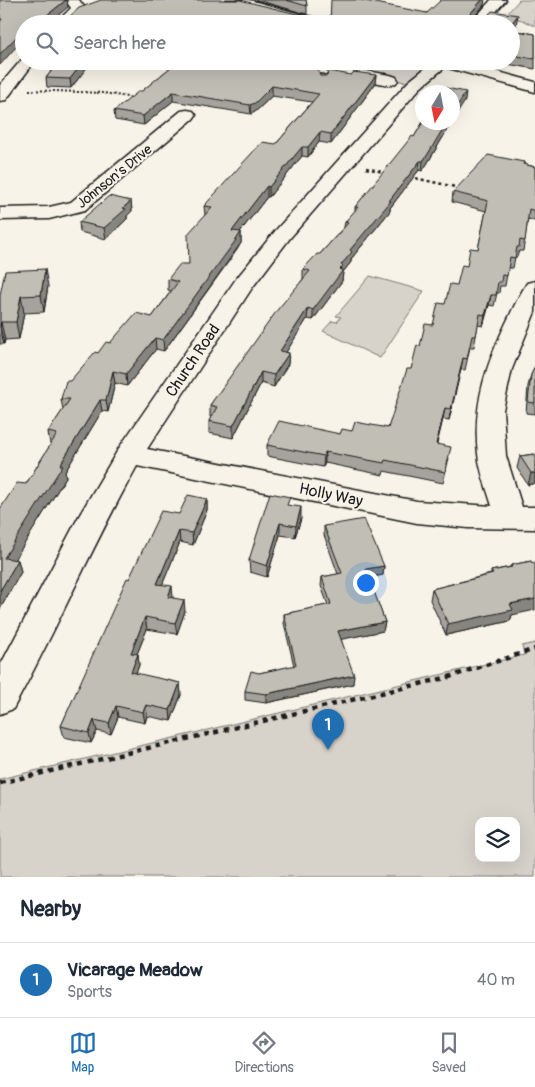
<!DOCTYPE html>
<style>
body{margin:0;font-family:Pangolin,sans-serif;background:#f2f2f3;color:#1f2937}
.controls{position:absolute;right:15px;bottom:15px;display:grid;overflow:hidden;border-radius:10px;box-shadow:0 5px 20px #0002}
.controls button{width:45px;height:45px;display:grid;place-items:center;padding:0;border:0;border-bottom:1px solid #e0e1e3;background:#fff;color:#1f2937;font:25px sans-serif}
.compass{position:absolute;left:415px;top:85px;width:45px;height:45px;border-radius:50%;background:#fff;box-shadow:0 5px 20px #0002;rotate:190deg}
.you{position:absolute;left:365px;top:582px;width:18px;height:18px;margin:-12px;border:4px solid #fff;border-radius:50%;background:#1a73e8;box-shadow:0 0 0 8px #1a73e833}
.badge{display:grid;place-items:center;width:32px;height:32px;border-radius:50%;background:#1f6fb2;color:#fff;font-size:16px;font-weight:700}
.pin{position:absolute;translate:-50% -41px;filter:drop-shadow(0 1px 2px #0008)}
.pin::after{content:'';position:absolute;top:26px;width:18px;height:15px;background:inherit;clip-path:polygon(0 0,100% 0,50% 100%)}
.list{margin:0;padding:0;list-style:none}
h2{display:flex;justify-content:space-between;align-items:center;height:65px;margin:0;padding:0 20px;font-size:21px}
h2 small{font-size:16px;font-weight:400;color:#747a83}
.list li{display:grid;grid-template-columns:32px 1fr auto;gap:15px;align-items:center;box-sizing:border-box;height:75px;padding:0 20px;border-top:1px solid #e0e1e3}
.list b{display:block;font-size:19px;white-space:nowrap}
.list p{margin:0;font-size:16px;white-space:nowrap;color:#747a83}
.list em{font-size:16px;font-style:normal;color:#747a83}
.icon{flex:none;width:28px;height:28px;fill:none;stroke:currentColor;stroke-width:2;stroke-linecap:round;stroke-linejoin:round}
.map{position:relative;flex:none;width:535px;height:877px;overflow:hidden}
.search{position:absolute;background:#fff;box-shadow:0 5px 20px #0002;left:15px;right:15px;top:15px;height:55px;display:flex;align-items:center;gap:12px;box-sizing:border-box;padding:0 18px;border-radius:28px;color:#747a83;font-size:19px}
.sheet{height:140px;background:#fff}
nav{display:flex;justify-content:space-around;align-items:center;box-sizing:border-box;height:70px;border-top:1px solid #e0e1e3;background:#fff;font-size:14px;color:#747a83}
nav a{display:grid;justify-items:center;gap:2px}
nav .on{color:#1f6fb2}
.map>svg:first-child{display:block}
.green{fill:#d7d3cb;stroke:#7a7874;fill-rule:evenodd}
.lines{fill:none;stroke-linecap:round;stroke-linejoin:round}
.minor-casing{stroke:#1c1c1c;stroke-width:3}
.tertiary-casing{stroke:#1c1c1c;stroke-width:3}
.primary-casing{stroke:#1c1c1c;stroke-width:3}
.path-far2{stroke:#1c1c1c;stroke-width:2;stroke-dasharray:2 2;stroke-linecap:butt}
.path-far1{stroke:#1c1c1c;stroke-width:2.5;stroke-dasharray:3 3;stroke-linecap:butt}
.path{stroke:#1c1c1c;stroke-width:4.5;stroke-dasharray:5 5;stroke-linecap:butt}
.minor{fill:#f7f3e8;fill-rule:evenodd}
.tertiary{fill:#f7f3e8;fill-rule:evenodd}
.primary{fill:#f7f3e8;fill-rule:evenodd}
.wall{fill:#a5a39c;stroke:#1c1c1c}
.shaded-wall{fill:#86857f;stroke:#1c1c1c}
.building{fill:#c0beb5;stroke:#1c1c1c}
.labels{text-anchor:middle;stroke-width:4;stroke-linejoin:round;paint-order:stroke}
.far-street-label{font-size:14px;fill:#1c1c1c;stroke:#f7f3e8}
.street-label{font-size:16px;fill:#1c1c1c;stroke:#f7f3e8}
</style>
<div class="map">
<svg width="535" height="877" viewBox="0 0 535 877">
<rect width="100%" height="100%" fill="#f7f3e8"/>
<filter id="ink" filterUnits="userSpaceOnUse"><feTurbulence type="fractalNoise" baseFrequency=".02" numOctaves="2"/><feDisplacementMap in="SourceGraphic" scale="10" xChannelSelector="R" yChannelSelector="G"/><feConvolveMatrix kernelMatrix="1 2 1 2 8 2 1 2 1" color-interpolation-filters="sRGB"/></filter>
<g filter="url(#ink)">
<!-- green -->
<path class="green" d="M519,0H535V26L507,14Z
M329,61H417L426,66L413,81L406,82L331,69L326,66Z
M370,276L424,291L380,358L323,331L332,321L337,322L341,317L336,316Z
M535,643V877H0V779L524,655L522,646ZM479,821H516V858H479Z"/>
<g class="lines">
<!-- minor casing -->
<g class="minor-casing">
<path id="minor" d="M65,0H79L85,8L70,24H55L71,8Z
M24,57V61H35L6,100L0,101V85Z
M271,61H308L390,75L396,77L398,80L396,83L390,85L279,66L273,64Z
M434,61L451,62L420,88L290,238L252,288L147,449L417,501L492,506C487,489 480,472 478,454C472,405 487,361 509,317C514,306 520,294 527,283L535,281V312L512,369L503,410L506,456L522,507H535V529L468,528L417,523L137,466C92,546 57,629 13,709L0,714V666L79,516L119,448L236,279L276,230L408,82Z
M187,110L193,111L196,115L193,119L85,210L49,219L0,220V208L49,207L71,202L181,111Z"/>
</g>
<!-- tertiary casing -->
<g class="tertiary-casing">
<path id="tertiary" d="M491,0H506L485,24H470Z"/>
</g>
<!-- primary casing -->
<g class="primary-casing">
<path id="primary" d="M226,0H249L326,21L328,24H304L228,3Z
M432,61H459L535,82V92L434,64Z"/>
</g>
<!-- path-far2 -->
<path class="path-far2" d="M29,90L104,93L133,98"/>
<!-- path-far1 -->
<path class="path-far1" d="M366,168L387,173
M410,177L460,188"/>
<!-- path -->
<path class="path" d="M0,783L449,677L535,649"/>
<!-- minor -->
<use href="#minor" class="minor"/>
<!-- tertiary -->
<use href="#tertiary" class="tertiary"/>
<!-- primary -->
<use href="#primary" class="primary"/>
</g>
<!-- wall -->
<path class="wall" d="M256,0H306L307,6V14Z
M484,5L474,16L516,25L512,30L535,34V69L502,63L501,65L478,61H511V24H330L427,13Z
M59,61H92L71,88L47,87L46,78Z
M173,61H294L320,76L375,84L331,144L319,142L308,157L302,156L269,197H267L240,232H241V243L237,250L164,351L156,349L127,386L115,383L108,412L102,411L65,472L66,477L14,560H18L21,572L0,609V509L26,484L51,444H50L48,432L63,410L61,399L70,381L98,353L110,343L152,317L171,291L168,290V279L189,264L205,215L204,206L276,144L312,102L272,96L255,112L251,114L173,101L144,125L115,120L114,111L142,91L177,62Z
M423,122H452L427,164L422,171L419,170L390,208V211L351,259V262L343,272L342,281L313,320L307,319L286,352L289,353L288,364L274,387L261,383L233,438L209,433V421L211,417H210V405L303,279V269L320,254L344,227L345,222L355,211V207L414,137Z
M524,162V164L535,167V221L528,219L523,251H519L517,257H515L513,268H508L505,286H500L499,293H497L494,306L489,305L483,326L478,325L474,347H470L465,370L461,369L449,420L443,419L437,444L449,458L443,483L384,471L383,475L325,463L323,467L267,456V445L340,434L352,431L388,428L420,346L457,285L467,266L478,249L486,211L452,202L453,192Z
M131,201L132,211L127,216V219L106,239L80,232L79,222Z
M48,286L44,312L24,313L19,339L5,340L4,344H0V295Z
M535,366V414L526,413L528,386L531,375Z
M535,454V483L528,485L517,468L520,456Z
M207,499V510L193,545L180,542L162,585L185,611L177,634L147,629L137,654H138L139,665L136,674L180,683L181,695L171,721L147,716L145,723L118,717L111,734L97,731L91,743L64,737L61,726L129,579L179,514Z
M290,505L301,519L295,537L280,535L267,577L250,572L249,560Z
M324,526L384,566L383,575L369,578L385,622L383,631L341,639L353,684L266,703L245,700V691L259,673L294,666L284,623V614L328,605L321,586L322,577L338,574L324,535Z
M531,561L510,621L446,635L430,600L432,589L491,574V571L510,567L511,565Z"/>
<!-- shaded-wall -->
<path class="shaded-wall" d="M66,0H67L68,7L48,24H36Z
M482,0H485L484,5L469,23L470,14Z
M518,15L516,25L511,31V24Z
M423,17L417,23V24H407Z
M23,29L24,38L0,65V54Z
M84,61H92L71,88L70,79Z
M376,75L375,84L331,144V134Z
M272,86V96L255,112L251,114L250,105Z
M173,92V101L144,125L143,116Z
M466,92L465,101L452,122V114Z
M447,122H452L427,164L422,171L423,161Z
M320,132L319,142L308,157V147Z
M302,147V156L269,197V187Z
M420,161L419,170L390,208V211L351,259V262L343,272L342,281L313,320V310L350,250Z
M267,186V197L233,241L232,231Z
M131,201L132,211L127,216V219L106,239L104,228L123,208Z
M241,232V243L164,351L163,340Z
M45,269L48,286L44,312L41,295Z
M491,295L489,305L483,326L485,315Z
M21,296L24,313L19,339L16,322Z
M308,308L307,319L280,362V351Z
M1,322L5,340L4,344L0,327Z
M155,338L156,349L127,386L126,374Z
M289,353L288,364L274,387V375Z
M463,358L461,369L449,420L451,409Z
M113,371L115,383L108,412L106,400Z
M261,372V383L233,438V426Z
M100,400L102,411L65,472L66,477L8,570L4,558L60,465Z
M445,408L443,419L434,455L436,444Z
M325,452V463L323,467L324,456Z
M531,473H535V483L528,485Z
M207,499V510L193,545L192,533Z
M301,507V519L295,537L296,526Z
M280,523V535L267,577V566Z
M179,531L180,542L158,595L157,584Z
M18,560L21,572L0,609V591Z
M384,566L383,575L365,578L366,569Z
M172,586L173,598L168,597Z
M535,599V610L512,615L510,621L446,635L448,624L510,604Z
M184,600L185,611L177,634L175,623Z
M145,617L147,629L133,664L131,653Z
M385,622L383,631L338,640V631Z
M138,654L139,665L132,684L131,672Z
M354,675L353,684L266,703V694Z
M180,683L181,695L171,721L170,710Z
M146,705L147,716L145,723L143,712Z
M116,706L118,717L111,734L109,723Z
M94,720L97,731L91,743L89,733Z"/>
<!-- building -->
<path class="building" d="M0,0H66L36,24H24V29L0,54V22L2,19H0Z
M101,0H240L309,17L310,24H37L54,17H69L79,8Z
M286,0H306L307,6Z
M331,0H360L427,13L441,0H482L470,14V16L486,17L492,11L518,15L511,24H424L417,23L423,17L407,24H330Z
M511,30L535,34V59L511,55Z
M59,61H84L70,79L46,78Z
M178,61H294L302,63L299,66L318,69L320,76H327L328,71L351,75L354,72L376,75L331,134L320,132L308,147H302L269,187L267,186L232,231L241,232L236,240L163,340L155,338L126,374L113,371L106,400H100L60,465H63L4,558L18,560L0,591V509L17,483L26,484L57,434L48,432L70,399H61L66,381H70L95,352L98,353L106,342L110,343L136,313L152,317L178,282L168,279L180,264H189L188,234L212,207L204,206L262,142L276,144L319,94L272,86L255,103L250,105L173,92L143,116L114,111L139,91H142Z
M446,88L466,92L452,114V92H443Z
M423,122H447L428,154L423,161H420L389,201H391L350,250L352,252L341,265L343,266L340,269L343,270L313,310L308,308L280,351L289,353L274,375L261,372L233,426L209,421L217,407L210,405L278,309L310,271L303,269L317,254H320L348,223L345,222L358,207H355L412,136L414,137Z
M488,155L524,162L523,164L535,167V211L529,209L525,241L520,240L519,247H517L515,258L510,257L507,276L502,275L501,282H498L496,295H491L485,315L480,314L476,336H472L467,359L463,358L451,409L445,408L436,444L451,447L445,472L385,460L384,463L325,452L324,456L267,445L279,421L340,434L342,429L352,431L355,422L388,428L407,369H411L417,345L420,346L425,324L433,325L438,303L445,304L450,284L457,285L462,265L467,266L470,248L478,249L488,201L453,192Z
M109,196L131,201L123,208L126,209L104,228L79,222Z
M45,269L41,295L21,296L16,322H1L0,327V295L5,271Z
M535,366V403L528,402L531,375Z
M535,454V473H531L520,456Z
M270,493L290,497L287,505L301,507L296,526L280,523L267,566L249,560Z
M188,495L207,499L192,533L179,531L157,584L172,586L168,597L184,600L175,623L145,617L131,653L138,654L131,672L180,683L170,710L146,705L143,712L116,706L109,723L94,720L89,733L61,726L127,578L129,579L161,511L179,514Z
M364,519L384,566L366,569L385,622L338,631L354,675L266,694L245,691L251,671L259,673L296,665L284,614L331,604L322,577L342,573L324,526Z
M531,561L532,563L535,562V599L510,604L513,610L448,624L432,589L493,574L491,571L512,567L511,565Z"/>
</g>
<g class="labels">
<!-- far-street labels -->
<g class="far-street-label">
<text transform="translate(114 176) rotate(-39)" y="5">Johnson's Drive</text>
</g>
<!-- street labels -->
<g class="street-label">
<text transform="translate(192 360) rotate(-56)" y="6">Church Road</text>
<text transform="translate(331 494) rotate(12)" y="6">Holly Way</text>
</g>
</g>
</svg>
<div class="controls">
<button><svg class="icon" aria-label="layers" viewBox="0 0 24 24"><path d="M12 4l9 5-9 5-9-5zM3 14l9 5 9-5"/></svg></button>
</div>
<svg class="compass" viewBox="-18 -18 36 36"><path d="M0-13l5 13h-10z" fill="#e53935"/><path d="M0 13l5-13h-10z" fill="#747a83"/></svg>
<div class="you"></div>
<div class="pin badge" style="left:328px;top:750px">1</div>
<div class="search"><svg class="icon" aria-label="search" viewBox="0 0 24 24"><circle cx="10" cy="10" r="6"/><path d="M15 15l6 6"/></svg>Search here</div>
</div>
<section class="sheet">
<h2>Nearby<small></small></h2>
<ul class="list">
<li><span class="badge">1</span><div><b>Vicarage Meadow</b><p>Sports</p></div><em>40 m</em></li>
</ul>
</section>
<nav>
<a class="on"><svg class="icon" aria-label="map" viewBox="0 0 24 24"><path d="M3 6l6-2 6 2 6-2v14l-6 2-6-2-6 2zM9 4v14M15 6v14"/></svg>Map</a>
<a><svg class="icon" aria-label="directions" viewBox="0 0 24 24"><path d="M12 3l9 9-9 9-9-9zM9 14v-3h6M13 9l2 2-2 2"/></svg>Directions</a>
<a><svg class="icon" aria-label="saved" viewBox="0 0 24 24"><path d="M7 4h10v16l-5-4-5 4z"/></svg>Saved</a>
</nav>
